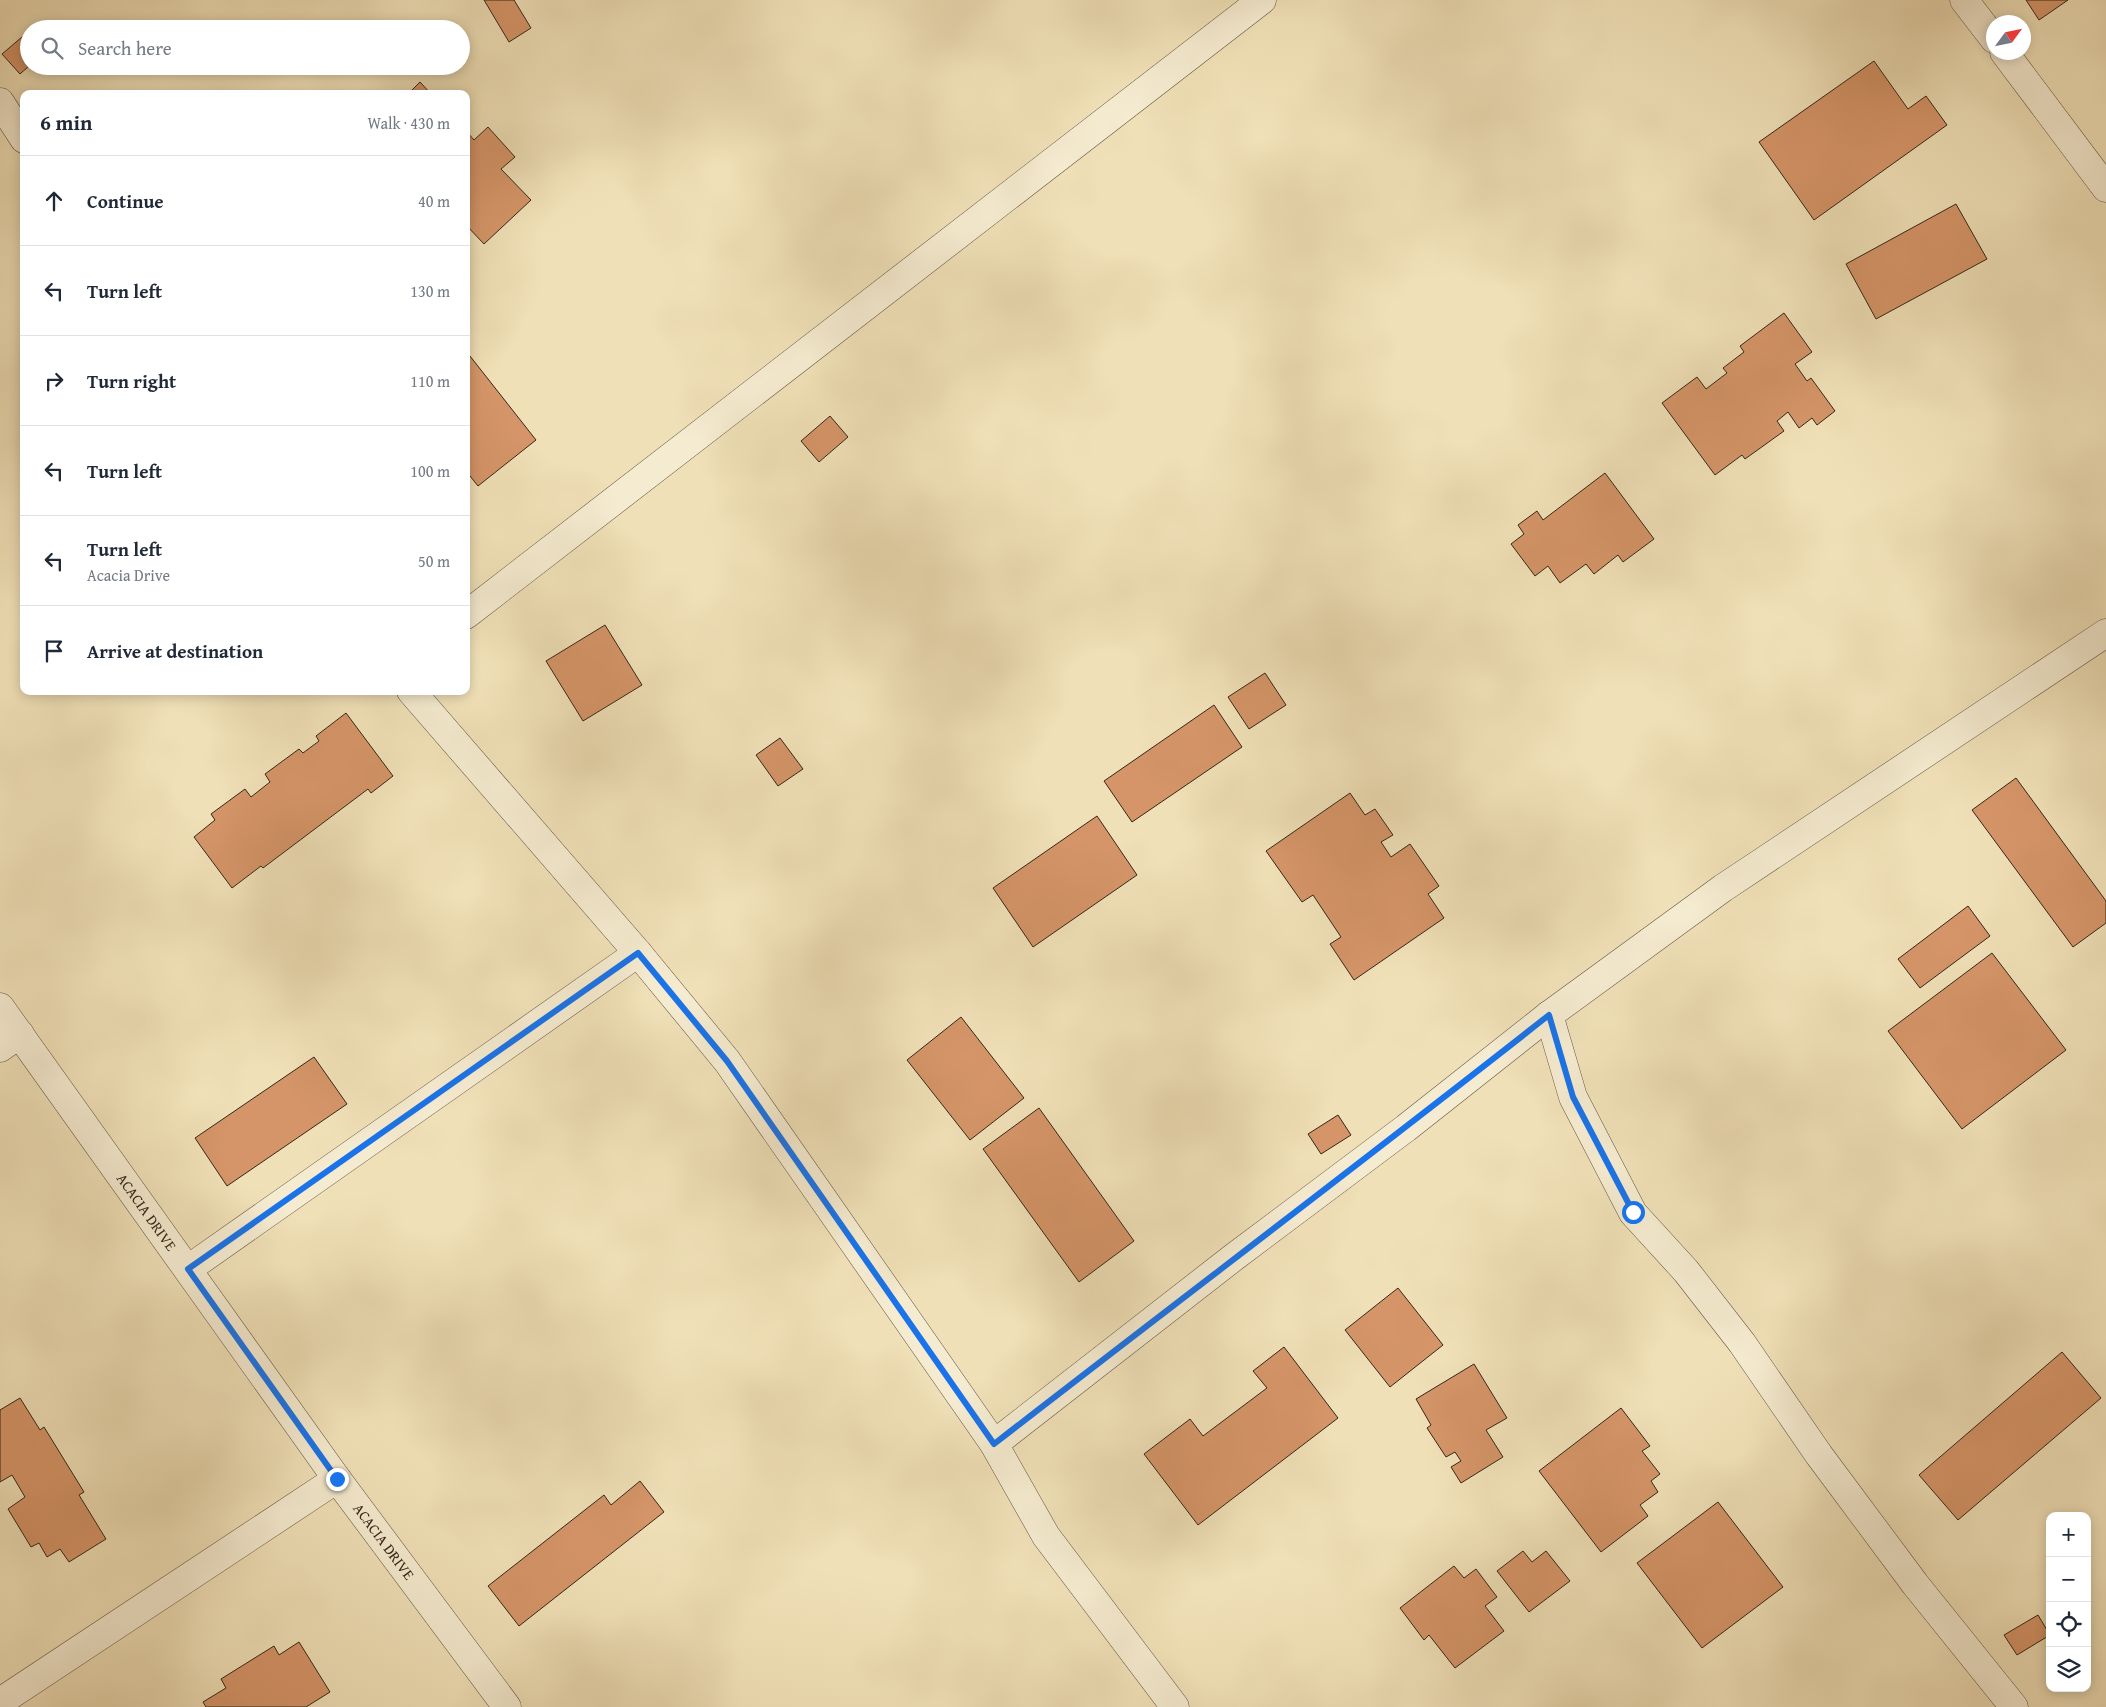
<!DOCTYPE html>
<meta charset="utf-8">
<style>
body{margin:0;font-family:"Gentium Book Plus",serif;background:#f2f2f3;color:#1f2937}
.controls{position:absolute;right:15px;bottom:15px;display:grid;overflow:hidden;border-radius:10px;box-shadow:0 2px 12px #0003}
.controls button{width:45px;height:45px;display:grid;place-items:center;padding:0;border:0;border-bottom:1px solid #e0e1e3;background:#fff;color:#1f2937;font:25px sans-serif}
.compass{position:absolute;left:1986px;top:15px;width:45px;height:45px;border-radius:50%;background:#fff;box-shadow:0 2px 12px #0003;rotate:57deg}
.stop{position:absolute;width:15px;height:15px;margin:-11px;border:4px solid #1a73e8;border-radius:50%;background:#fff}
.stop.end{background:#1a73e8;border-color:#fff;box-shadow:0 1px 5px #0008}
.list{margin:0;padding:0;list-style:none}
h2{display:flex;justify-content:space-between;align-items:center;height:65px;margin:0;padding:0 20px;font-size:21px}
h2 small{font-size:16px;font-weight:400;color:#747a83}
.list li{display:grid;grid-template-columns:32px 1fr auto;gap:15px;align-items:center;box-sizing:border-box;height:90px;padding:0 20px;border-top:1px solid #e0e1e3}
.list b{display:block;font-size:19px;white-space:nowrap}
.list p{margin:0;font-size:16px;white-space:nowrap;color:#747a83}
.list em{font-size:16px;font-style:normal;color:#747a83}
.icon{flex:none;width:28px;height:28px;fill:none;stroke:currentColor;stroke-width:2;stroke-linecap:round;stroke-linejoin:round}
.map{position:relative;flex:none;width:2106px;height:1707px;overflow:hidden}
.search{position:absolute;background:#fff;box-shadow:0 2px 12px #0003;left:20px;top:20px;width:450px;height:55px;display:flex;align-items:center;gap:12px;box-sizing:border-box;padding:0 18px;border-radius:28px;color:#747a83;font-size:19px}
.panel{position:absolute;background:#fff;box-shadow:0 2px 12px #0003;left:20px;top:90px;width:450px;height:605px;border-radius:10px}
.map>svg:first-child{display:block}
.building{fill:#d59568;stroke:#332719}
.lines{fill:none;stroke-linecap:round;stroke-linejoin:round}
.street-casing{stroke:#625540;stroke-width:29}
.street{stroke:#f5ebd0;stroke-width:28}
.route{stroke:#1a73e8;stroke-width:6}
.labels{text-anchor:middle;stroke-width:4;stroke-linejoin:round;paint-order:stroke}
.street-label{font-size:15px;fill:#332719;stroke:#f5ebd0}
</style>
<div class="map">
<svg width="2106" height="1707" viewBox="0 0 2106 1707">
<rect width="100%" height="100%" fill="#f0e0b7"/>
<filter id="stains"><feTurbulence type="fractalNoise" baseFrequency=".004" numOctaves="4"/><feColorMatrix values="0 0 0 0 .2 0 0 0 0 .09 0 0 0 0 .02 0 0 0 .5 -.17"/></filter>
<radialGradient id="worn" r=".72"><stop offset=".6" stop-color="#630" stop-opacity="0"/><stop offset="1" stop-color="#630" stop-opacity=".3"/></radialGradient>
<!-- building -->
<path class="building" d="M484,0H514L531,28L509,42Z
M2026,0H2068L2039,20Z
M40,22L46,29H32Z
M29,31V66L20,74L2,54Z
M1874,61L1908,109L1926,96L1947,125L1814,220L1759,142Z
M420,82L431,94H408Z
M488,127L515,157L501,169L531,200L484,244L466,225V131L474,140Z
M1956,204L1987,259L1876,319L1846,264Z
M1784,313L1812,352L1795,364L1807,381L1811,378L1835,411L1817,425L1812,418L1799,428L1788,412L1777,421L1784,431L1745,459L1742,455L1715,475L1662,403L1697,377L1706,389L1727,373L1723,368L1744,352L1740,346Z
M466,351L536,440L478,486L466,471Z
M830,416L848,437L819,462L801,441Z
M1605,473L1654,539L1623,562L1618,555L1594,574L1586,564L1560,583L1548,566L1535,576L1511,544L1524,534L1518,525L1537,511L1543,520Z
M605,625L642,685L583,721L546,661Z
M1265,673L1286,705L1249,729L1228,697Z
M1214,705L1242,747L1132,822L1104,781Z
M346,713L393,776L371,793L368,789L263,868L261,866L232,888L194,837L215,820L211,814L245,789L251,797L270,782L265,774L299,749L303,753L319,741L316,736Z
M780,738L803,769L778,786L756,755Z
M2016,778L2106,901V923L2073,947L1972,810Z
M1350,793L1365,815L1375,809L1393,835L1381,842L1391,857L1410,844L1439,886L1428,894L1444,918L1354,980L1330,944L1341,937L1313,895L1302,902L1266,851Z
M1097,816L1137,875L1033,947L993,888Z
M1968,906L1990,936L1920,988L1898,959Z
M1992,953L2066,1050L1962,1129L1888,1031Z
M961,1017L1024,1098L970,1140L907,1060Z
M314,1057L347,1104L227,1186L195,1138Z
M1039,1108L1134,1241L1079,1282L983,1149Z
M1338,1115L1351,1135L1321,1154L1308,1134Z
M1398,1288L1443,1345L1390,1387L1345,1330Z
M1284,1347L1338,1418L1198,1525L1144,1454L1190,1419L1203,1436L1267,1388L1253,1371Z
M2062,1352L2101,1398L1958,1520L1919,1475Z
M1474,1364L1507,1418L1486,1430L1503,1457L1461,1483L1451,1467L1461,1461L1455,1452L1446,1457L1427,1428L1431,1425L1416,1399Z
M20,1398L40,1430L44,1427L84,1492L79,1495L106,1539L69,1562L60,1549L47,1557L39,1543L31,1547L8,1509L25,1497L12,1475L0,1482V1410Z
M1621,1408L1650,1446L1642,1451L1660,1474L1651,1481L1658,1492L1640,1505L1648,1516L1601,1552L1539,1471Z
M640,1481L664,1512L519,1626L488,1586L604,1495L611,1505Z
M1718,1502L1783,1587L1702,1648L1637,1563Z
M1523,1551L1532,1562L1546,1551L1570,1581L1529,1612L1497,1571Z
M1454,1566L1464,1578L1476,1569L1497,1597L1485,1606L1504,1631L1455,1668L1429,1635L1424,1640L1400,1608Z
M2038,1615L2050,1635L2017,1655L2004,1635Z
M299,1642L330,1692L306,1707H206L203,1702L226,1688L221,1679L274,1646L279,1655Z"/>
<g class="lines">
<!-- street casing -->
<g class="street-casing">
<g id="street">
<path d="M1964,0L1994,39"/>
<path d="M2004,52L2106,188"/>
<path d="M0,102L24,139"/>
<path d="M466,615L1262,0"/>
<path d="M411,691L638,953L727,1061L994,1444L1046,1536L1175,1707"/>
<path id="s1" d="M0,1007L337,1479L507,1707"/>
<path d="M1549,1015L1573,1097L1633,1213L1686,1271L1742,1343L1819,1455L1915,1584L2014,1707"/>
<path d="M0,1048L20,1034"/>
<path d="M188,1269L638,953"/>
<path d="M994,1444L1234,1257L1406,1128L1549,1015L1723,888L2106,633"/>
<path d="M0,1702L337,1479"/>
</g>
</g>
<!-- street -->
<use href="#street" class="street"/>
</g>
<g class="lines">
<!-- route -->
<path class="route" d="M337,1479L188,1269L638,953L727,1061L994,1444C1178,1301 1365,1160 1549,1015L1573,1097L1633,1212"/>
</g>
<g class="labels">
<!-- street labels -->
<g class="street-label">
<text dy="5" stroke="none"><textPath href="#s1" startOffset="252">ACACIA DRIVE</textPath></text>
<text dy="5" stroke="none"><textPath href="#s1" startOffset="658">ACACIA DRIVE</textPath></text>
</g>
</g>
<rect width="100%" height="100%" filter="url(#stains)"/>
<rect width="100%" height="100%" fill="url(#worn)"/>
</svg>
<div class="controls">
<button>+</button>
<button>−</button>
<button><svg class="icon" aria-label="locate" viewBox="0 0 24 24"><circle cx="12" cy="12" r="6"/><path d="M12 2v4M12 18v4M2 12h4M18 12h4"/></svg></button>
<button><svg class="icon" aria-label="layers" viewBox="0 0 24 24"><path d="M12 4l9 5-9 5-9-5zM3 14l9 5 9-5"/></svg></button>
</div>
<svg class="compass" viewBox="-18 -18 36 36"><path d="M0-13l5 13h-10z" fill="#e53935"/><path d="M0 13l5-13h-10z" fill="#747a83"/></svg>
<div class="stop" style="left:1633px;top:1212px"></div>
<div class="stop end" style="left:337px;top:1479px"></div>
<div class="search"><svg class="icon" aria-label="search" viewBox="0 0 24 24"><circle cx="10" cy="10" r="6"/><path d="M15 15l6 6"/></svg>Search here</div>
<section class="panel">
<h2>6 min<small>Walk · 430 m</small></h2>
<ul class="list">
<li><svg class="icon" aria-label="ahead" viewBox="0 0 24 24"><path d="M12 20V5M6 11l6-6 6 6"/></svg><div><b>Continue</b></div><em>40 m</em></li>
<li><svg class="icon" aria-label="left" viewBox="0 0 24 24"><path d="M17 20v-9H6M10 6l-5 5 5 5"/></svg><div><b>Turn left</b></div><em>130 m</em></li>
<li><svg class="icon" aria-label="right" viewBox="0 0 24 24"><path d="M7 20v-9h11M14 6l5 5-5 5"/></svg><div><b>Turn right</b></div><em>110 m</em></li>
<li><svg class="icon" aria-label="left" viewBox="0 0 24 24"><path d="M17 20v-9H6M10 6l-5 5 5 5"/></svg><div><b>Turn left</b></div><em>100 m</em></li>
<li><svg class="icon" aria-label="left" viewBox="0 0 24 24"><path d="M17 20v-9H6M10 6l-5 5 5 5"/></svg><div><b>Turn left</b><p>Acacia Drive</p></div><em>50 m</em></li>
<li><svg class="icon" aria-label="arrive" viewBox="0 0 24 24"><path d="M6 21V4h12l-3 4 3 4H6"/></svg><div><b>Arrive at destination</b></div></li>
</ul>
</section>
</div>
